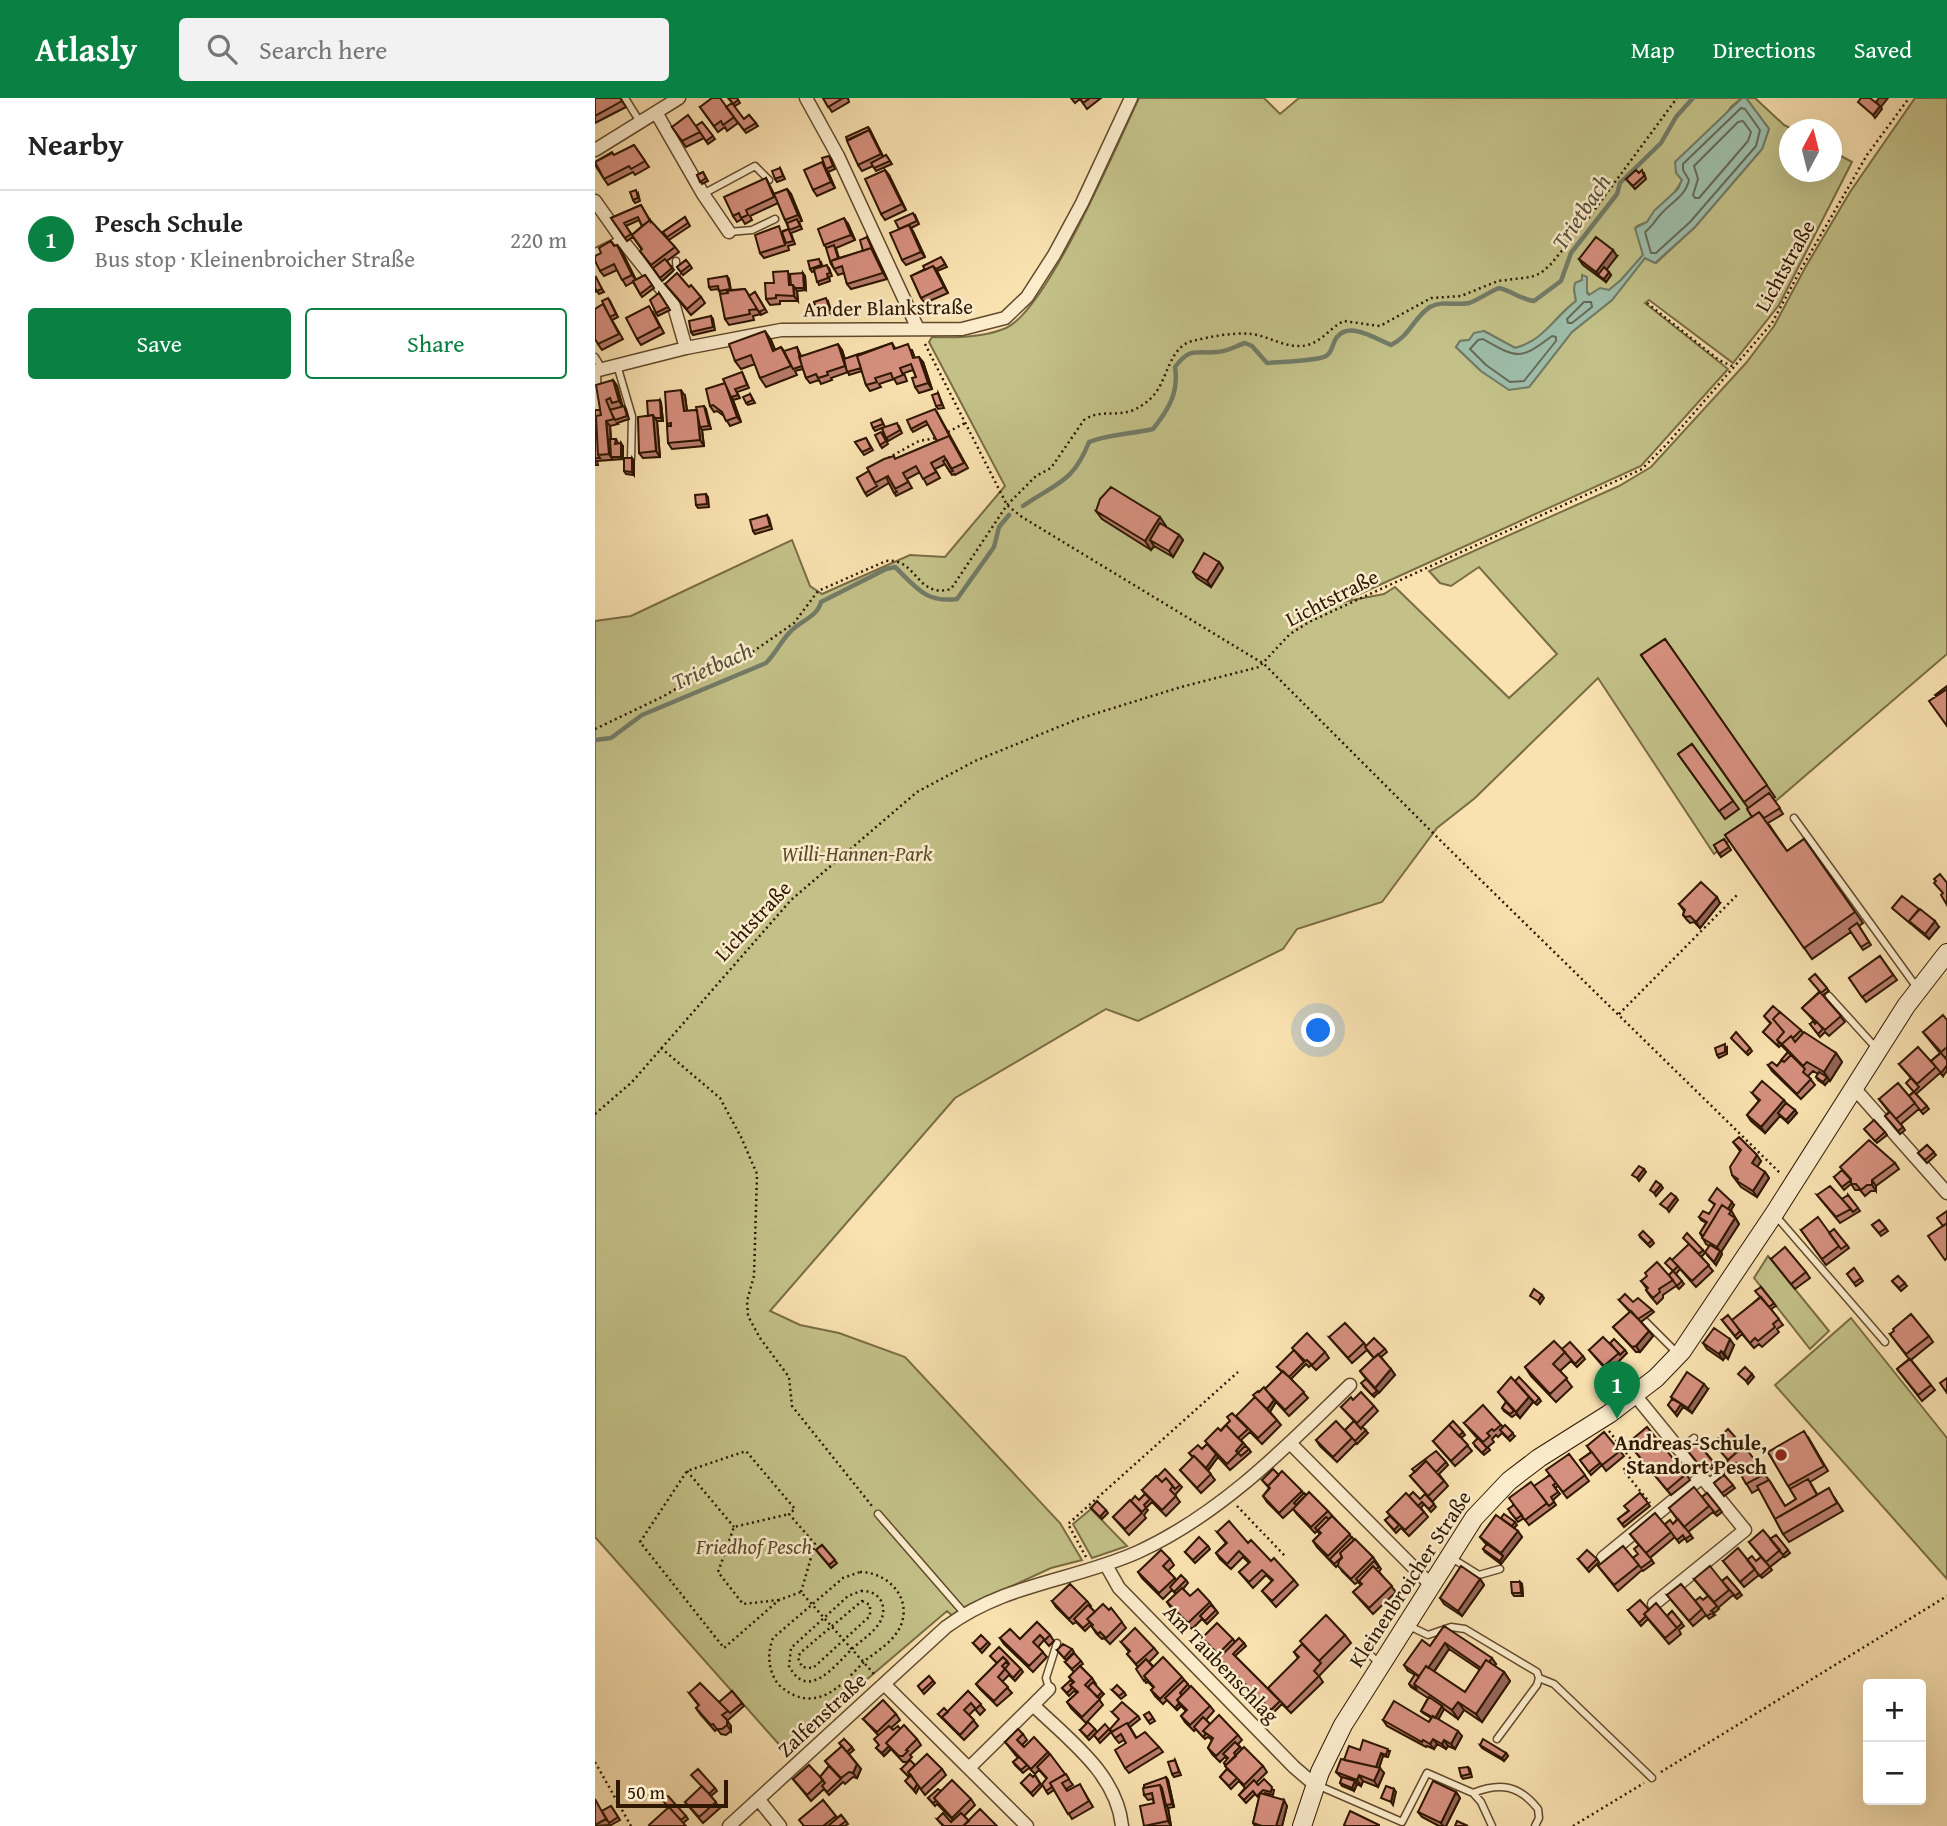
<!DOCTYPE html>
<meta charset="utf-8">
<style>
body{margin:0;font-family:"Gentium Book Plus",serif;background:#f2f2f2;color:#222}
.controls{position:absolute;right:21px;bottom:21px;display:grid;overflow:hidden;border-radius:7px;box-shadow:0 7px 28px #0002}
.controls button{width:63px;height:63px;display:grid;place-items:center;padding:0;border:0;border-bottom:2px solid #e0e0e0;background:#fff;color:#222;font:35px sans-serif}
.compass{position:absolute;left:1184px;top:21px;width:63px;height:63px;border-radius:50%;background:#fff;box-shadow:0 7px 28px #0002;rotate:7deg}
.scale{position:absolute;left:21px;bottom:18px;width:112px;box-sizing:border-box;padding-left:7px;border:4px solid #2f1700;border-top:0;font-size:19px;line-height:24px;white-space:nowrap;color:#2f1700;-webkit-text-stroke:5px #fbeccc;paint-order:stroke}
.you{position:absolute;left:724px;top:933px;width:24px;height:24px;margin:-18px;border:5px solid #fff;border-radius:50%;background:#1a73e8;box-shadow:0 0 0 10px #1a73e833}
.badge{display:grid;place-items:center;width:46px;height:46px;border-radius:50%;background:#0b8043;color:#fff;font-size:23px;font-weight:700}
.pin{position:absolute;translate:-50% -58px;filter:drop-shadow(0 2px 4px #0008)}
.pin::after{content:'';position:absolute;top:37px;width:24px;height:21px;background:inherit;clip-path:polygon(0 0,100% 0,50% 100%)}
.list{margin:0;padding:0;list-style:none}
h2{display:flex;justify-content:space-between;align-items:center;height:91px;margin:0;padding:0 28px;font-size:30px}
h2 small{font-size:23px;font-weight:400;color:#767676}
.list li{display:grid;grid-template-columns:46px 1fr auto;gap:21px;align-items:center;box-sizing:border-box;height:98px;padding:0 28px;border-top:2px solid #e0e0e0}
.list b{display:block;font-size:26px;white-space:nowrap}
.list p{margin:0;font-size:23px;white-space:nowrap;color:#767676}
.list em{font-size:23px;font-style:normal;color:#767676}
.actions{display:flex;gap:14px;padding:21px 28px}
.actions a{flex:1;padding:16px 0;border:2px solid #0b8043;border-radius:7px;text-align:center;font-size:24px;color:#0b8043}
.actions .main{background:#0b8043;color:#fff}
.icon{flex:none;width:38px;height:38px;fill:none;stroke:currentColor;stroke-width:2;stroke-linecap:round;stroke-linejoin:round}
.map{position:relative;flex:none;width:1352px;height:1728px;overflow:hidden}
header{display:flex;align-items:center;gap:42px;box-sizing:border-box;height:98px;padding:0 35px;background:#0b8043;color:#fff}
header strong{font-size:33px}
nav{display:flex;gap:38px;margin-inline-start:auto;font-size:24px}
.search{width:490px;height:63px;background:#f2f2f2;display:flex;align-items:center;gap:18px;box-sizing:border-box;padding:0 24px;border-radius:7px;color:#767676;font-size:26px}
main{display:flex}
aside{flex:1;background:#fff}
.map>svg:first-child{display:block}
.green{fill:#c3c188;stroke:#796c44;stroke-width:2}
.water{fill:#9ebeab;stroke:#727b67;stroke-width:2}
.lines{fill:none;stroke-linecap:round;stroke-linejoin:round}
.shore{stroke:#666a56;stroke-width:2}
.stream{stroke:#727b67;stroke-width:4.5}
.lane-casing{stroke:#624a2c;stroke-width:9}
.street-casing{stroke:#624a2c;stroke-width:15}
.secondary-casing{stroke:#2f1700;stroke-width:20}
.path{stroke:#2f1700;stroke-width:2.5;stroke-dasharray:2 3.5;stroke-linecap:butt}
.lane{stroke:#fbeccc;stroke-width:6}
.street{stroke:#fbeccc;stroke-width:12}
.secondary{stroke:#fbeccc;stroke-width:18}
.wall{fill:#b77b6c;stroke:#2f1700;stroke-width:2;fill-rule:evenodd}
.shaded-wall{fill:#956458;stroke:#2f1700;stroke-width:2}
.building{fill:#d58f7e;stroke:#2f1700;stroke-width:2}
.poi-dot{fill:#8f2418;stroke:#fbeccc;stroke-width:2.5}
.labels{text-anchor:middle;stroke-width:5;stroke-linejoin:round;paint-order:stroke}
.street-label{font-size:21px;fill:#2f1700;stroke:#fbeccc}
.park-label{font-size:21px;font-style:italic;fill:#5b4a29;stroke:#fbeccc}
.poi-label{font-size:21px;font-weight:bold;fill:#2f1700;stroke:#fbeccc;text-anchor:end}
.water-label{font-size:23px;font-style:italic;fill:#56513c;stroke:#fbeccc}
</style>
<header>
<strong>Atlasly</strong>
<div class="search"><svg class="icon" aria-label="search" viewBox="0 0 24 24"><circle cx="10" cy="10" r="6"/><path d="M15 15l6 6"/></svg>Search here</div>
<nav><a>Map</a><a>Directions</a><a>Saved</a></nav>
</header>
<main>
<aside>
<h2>Nearby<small></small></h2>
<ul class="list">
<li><span class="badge">1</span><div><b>Pesch Schule</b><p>Bus stop · Kleinenbroicher Straße</p></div><em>220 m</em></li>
</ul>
<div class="actions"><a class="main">Save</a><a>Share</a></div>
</aside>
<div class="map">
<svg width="1352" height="1728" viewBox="0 0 1352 1728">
<rect width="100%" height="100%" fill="#f9e1b0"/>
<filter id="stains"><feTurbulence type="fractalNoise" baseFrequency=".00286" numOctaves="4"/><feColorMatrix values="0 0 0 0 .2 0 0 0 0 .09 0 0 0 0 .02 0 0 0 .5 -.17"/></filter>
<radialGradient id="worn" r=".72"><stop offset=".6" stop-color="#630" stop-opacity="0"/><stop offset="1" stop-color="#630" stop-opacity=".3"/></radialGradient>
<!-- green -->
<path class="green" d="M544,0H669L685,16L704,0H1147L1136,9L1087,82C1080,99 1062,108 1052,124L1042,128L1048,157L1026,182L1014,192L994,197L987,182L981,185L979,191L981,203C958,219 951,242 920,250L889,233L874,242L865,243L861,249L886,273L914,291L934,289L977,234L1017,202L1050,160L1061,165L1100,129L1167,51L1174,31L1151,0H1160L1189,27L1197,31L1195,32V74H1237V53L1257,64L1184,207L1138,265L1054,202L1050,205L1133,271L1046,368L747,504L789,496L800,489L914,600L962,556L884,469L856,488L845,485L834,473L1024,388L1056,369L1151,265L1179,228L1210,170L1255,94L1320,0H1352V556L1119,756L1003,580L880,700L842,730L787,804L702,831L688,851L543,923L511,911L360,1000L175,1213L205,1227L244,1235L310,1259L465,1425L487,1462L456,1470L415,1489L359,1519L352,1513L189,1652L0,1439V523L36,518L197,442L215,488L227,496L315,457L350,459L410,388L334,244L337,239C359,240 390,239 411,230C453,211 522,46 544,0Z
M1173,1158L1234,1233L1215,1251L1159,1180Z
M1256,1220L1352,1340V1481L1180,1287Z
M496,1411L532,1448L497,1460L478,1426Z"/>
<!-- water -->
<path class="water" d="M1147,0H1151L1174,31L1167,51L1100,129L1060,165L1050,160L1017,202L977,234L934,289L914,292L886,273L861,249L865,243L874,242L879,235L889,233L920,250C948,243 960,219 981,203L979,191L980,185L987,182V177L992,179V195L994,197L1005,190L1014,192L1026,182L1048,157L1040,130L1052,124L1059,113L1083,91L1087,82L1081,75L1080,64Z"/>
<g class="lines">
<!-- shore -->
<path class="shore" d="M1146,10L1150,11L1165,32L1161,48L1095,124L1061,155H1056L1050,134C1057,129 1059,124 1065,117C1076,104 1090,99 1094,82L1088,72V66Z
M1148,23L1156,34L1153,43L1104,100H1100L1098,97L1103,81L1099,68L1143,24Z
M989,204H996L997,209L977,225H973L972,221Z
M957,238L961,239V243L929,283L915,284L891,267L875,251L883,242L888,241C922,260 924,263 957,238Z"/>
<!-- stream -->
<path class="stream" d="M428,408C461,385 478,385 494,344C515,336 537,336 558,331C574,311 584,294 580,269C595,249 600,256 622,254C631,254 641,248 650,245L657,248L672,265C684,264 723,263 731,258C738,254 737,245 742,239C755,223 781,241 796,247C815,238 819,219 835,209C848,202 861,208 874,205C883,202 894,194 904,190C917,193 925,201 939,203L966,183L976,155L1022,96L1025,85L1066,45L1081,19L1098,0
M0,642L16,640L47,617L171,565C181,555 187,541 197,532C207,522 222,519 226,504L291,471L300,469C321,489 330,505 362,501L399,449L404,429L414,417"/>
<!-- lane casing -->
<g class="lane-casing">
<path id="lane" d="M30,0L45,24
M108,96L160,68L174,82
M134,134L157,132L180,121
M0,154L26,141
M70,186L82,175L81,163
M0,259L7,271
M22,267L37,318L36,361
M2,272L3,314
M1199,720L1323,891
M1234,898L1282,951
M1180,1117L1290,1244
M1050,1223L1081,1254
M1085,1352L1099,1340
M1112,1386L1126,1374
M283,1416L370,1516
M855,1459L884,1477L905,1471
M812,1527L833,1537L856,1529L870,1531L942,1574L944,1580L942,1587L902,1641
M770,1552L784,1565
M944,1580L959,1586L1057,1680
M454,1590L451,1580L462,1545
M722,1687L807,1724L832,1675L878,1695L886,1704L897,1728
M878,1695C905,1684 924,1687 943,1711L944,1720L940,1728"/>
</g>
<!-- street casing -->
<g class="street-casing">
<path id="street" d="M211,0L243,58L323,231
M62,16L108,96L134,134
M0,52L84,0
M0,103L31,147L78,205L91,250
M0,273L91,250L186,232L367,231L410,220L432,199L459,157L487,105L536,0
M1260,991L1352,1095
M1040,1297L1150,1432L1059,1506
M695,1345L836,1487
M1008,1460L1107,1379
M511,1467L524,1490L699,1669L720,1687
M289,1586L432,1728
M438,1607L454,1591
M375,1669L438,1607C473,1641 522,1676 527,1728
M164,1702L185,1728
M134,1728L351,1529C411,1485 478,1483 543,1454C626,1416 691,1349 755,1287"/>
</g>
<!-- secondary casing -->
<g class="secondary-casing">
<path id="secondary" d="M707,1728L725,1674L748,1627L879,1420L914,1383L944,1360L1014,1316L1061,1280L1087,1253L1179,1116L1311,908L1352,855"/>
</g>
<!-- path -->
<path class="path" d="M1052,205L1124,262L1139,269
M330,246L412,407L427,419L669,566L854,751L1185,1075
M353,334L370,325
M293,360L324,343L341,340
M0,631L69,598L99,580L146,562L199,525L223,493L291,463C322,459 321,501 356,491L412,407L441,378L456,370L489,322C511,307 529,327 557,299C573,283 573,250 597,243C614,239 638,234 656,236C675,238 692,252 713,247C727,243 736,229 749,223L785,228L836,200L866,198L903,183L936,179L946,175L956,166L992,122L1082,0
M1024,916L1144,795
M66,950L125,1000L146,1039L162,1076L159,1178L152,1203L153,1218L165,1240L194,1279L197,1308L277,1408
M0,1016L37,984L196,802L322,694L380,663L483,621L586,589L664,569L695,536L714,524L1047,371L1072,346L1177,225L1205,173L1272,57L1314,0
M1014,1333L1038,1364L1028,1372L1055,1405
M92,1373L139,1429
M642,1408L691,1459
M491,1459L473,1426L643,1274
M265,1474C292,1474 317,1499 306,1527C300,1542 284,1552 272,1561C252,1580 232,1609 201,1598C194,1595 188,1591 183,1586C173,1572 172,1556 178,1540L248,1480Z
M266,1493C283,1492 293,1506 286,1522C281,1533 267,1542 258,1550C241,1566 213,1605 194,1568L196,1550L253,1498Z
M206,1494L220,1446L194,1416L200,1411L151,1353L92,1373L45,1444L129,1550L184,1502L206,1494L279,1576
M184,1502L148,1506L123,1474L139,1429L194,1416
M267,1503L275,1507V1518L218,1570L207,1569L203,1560L205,1555Z
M0,1664L36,1728
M1066,1674L1352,1498
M978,1728L1049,1685"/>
<!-- lane -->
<use href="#lane" class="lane"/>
<!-- street -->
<use href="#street" class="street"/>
<!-- secondary -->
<use href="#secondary" class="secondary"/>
</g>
<!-- wall -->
<path class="wall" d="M0,0H25L31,9L0,25Z
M133,0H142L145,5L140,8Z
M228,0H253L254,4L237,14Z
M476,0H506L492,11L485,1L480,5Z
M105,9H131L149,21L154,17L163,28L151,35L135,14L143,25L132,33L130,29L123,34Z
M107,24L120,41L113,46L109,40L91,49L77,29L101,28Z
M275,32L288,59L291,57L297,66L281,73L278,68L267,73L263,67Z
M39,47L54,69L40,77L38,74L13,87L0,67Z
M236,61L240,71L233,74L240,90L222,98L218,92Z
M185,70L190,81L182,84L180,81Z
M290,72L294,77L311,112L290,122L286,116Z
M108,74L113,83L107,86L102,77Z
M1044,75H1049L1051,81L1040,91L1031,81Z
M171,80L179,96L192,91L196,96L207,123L204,124L207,131L196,135L200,146L193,148L194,152L169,160L165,155L188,133L194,131L183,105L155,118L157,122L150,126L147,121L142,124L138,118Z
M43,95L45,103L40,105L38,102Z
M46,107L56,124L80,149L84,154L72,163L79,172L67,183L45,153L47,152L38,139L32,143L16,120ZM44,122L47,128L37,137L31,128Z
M320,117L324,126L316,130L330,159L311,167L307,162L304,131Z
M90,119L95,128L74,142L68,134Z
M253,126L260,142L241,150L244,160L268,153L272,139L292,181L256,191L252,186L249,175L243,177L236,166L232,150L229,147Z
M16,143L20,148L22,147L26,152L41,182L50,177L59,190L47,199L38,184L31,188L22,172L9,178L5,173L6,155Z
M1022,158L1011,171L1016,177L1011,184L988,167L984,161Z
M91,162L97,170L88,177L82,169Z
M348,162L352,169L342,173L353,195L330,205L326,200L316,178Z
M226,164L228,169L234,170L237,178L234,179L235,183L224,187L219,173L217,174L215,171Z
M195,176L210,178L211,192L202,193L203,203H185V206L175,207L171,201L179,185Z
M132,178L134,181L136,192L150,191L166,216L158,218L159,222L134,227L130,221L126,196L123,191L116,192L114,189Z
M0,180L9,194L4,196L2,193L0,194Z
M70,186L94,189L106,199L110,205L96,217Z
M160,194L172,214L166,217L154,198Z
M64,195L75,212L63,218L61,215Z
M15,203L23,219L17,222L28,241L7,252L3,246Z
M233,203L237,215L225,219L223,216Z
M58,214L69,235L46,247L42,241Z
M116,218L118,221L120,232L98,237L96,234Z
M176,242L180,252L186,249L190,254L202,249L206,258L247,252L250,261L297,245L300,250L317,252L320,260L328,264L337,291L324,295L320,289L321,279L318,272L309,275L312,283L302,286L299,281L284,286L286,289L275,293L271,287L267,273L254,277L253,274L236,280L237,282L226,286L224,282L215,285L211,280L208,271L200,273L202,277L171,289L165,280L160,266L146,271L140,263Z
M147,274L154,290L142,294L145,300L138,302L146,324L135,328L129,318L122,313L119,314L115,308Z
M18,282L22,288L27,308H29L31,311L34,321L22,325L23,326L15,328L16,341H21L23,345L28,348V361L2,363L3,367H0V312H5Z
M343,295L349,310L343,311L341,308Z
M155,296L160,305L153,307L151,305Z
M90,298L92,313L102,312L109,308L111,311L116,331L107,332L109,348L77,351L73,345V328L72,326Z
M65,302L66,305L68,323H62L65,359L48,360L44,355Z
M342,314L373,370L360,377L359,376L357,377L350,366L340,371L345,380L332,387L325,374L312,381L317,390L301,398L294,385L272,398L262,380L300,361L342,343L333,326L318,334L316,331Z
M286,321L290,329L304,328L307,335L293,343L287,330L280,333L278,330Z
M288,336L293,346L287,350L285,347Z
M271,340L278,352L269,357L260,344Z
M37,360L39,363V377L31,376L29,373Z
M111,396L113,399L114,409L103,410L101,407Z
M501,413L571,428V429L584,437L588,442L578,459L559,448L556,452L507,421Z
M172,417L174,420L177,431L160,436L158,433Z
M624,464L628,470L616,489L602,480L598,474Z
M1070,541L1180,699L1178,700L1188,716L1173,725L1192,753L1209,741L1268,825L1264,828L1276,847L1268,852L1256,834L1217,861L1130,737L1157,719L1153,710L1046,557Z
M1097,646L1144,711L1130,721L1083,656Z
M1129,741L1136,752L1126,759L1119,747Z
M1125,805L1105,830L1099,824L1095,825L1092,822L1088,817L1089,813L1084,806Z
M1297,810L1344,829L1334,841Z
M1285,858L1302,882L1271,904L1254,880Z
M1220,876L1234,893L1228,897L1250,924L1234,938L1230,934L1225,939L1215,926L1221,925L1207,910L1224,894Z
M1169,918L1206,932L1208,935L1241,955L1247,964L1235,983L1234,982L1230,987L1223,982L1221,979L1223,976L1218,973L1213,978L1220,987L1206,1001L1177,973L1173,967L1182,968L1193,954L1186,947L1184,949L1168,934L1176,926Z
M1352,922V958L1350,960L1348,978L1345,975L1321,996L1334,1011L1328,1016L1324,1011L1306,1026L1310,1032L1305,1036L1290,1018L1294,1014L1284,1001L1314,998L1318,994L1316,980L1304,966L1336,963L1345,955L1328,934Z
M1136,940L1155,950L1157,953L1153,957Z
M1132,949V956L1124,960L1122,957Z
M1157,995L1191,1005L1202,1015L1193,1025L1185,1018L1170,1035L1156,1023L1152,1017L1164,1003Z
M1271,1033L1290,1034L1292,1037L1282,1045Z
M1138,1044L1166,1063L1162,1069L1170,1074L1174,1080L1162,1099L1146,1089L1137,1077L1145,1053Z
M1332,1047L1341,1057L1332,1065L1323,1055Z
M1300,1065L1304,1071L1281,1088V1093H1276L1270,1098L1265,1092H1260L1256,1086L1249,1092L1239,1079Z
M1222,1097L1253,1108V1097L1265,1113L1245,1125Z
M1114,1102L1139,1107L1136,1112L1144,1126L1126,1154L1127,1156L1121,1167L1112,1157L1114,1148L1111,1146L1105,1135L1111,1125L1106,1122L1104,1119L1114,1116L1120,1107Z
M1284,1122L1293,1133L1286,1138L1277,1127Z
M1206,1132L1234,1135L1252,1147L1254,1150L1231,1167Z
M1046,1140L1057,1142L1059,1145L1055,1149Z
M1108,1152L1110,1155L1106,1159L1118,1173L1101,1189L1085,1171L1081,1176L1089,1186L1084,1191L1081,1188L1068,1197V1200L1062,1206L1055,1198L1051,1192L1052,1191L1046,1183L1074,1177L1078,1173L1079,1164Z
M1176,1161L1211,1174L1215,1180L1200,1191Z
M1259,1170L1268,1183L1261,1188L1252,1176Z
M1303,1178L1312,1188L1306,1193L1297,1183Z
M1166,1189L1181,1208L1176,1211L1188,1227L1182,1231L1184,1234L1167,1249L1164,1246L1159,1250L1147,1236L1142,1241L1127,1222L1138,1223L1165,1199Z
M1024,1202L1038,1204L1057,1212L1059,1214L1046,1224L1058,1238L1045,1254H1041L1018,1229L1035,1214Z
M1295,1236L1334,1238L1338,1244L1316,1262L1340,1292L1327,1303L1302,1271L1314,1261Z
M734,1239L769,1245L771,1248L790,1251L792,1254L786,1259L800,1277L779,1299L768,1288L771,1281L765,1273L779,1260L772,1252L757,1265Z
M1015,1245L1030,1252L1032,1255L1013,1274L994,1252Z
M1108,1245L1139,1247L1133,1261L1130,1259L1128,1262L1112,1251Z
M967,1251L988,1258L990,1261L982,1269L976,1263L965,1273L977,1289L961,1304L936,1278L930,1269Z
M730,1254L734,1260L721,1272L716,1267L714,1269L711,1266L696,1281L713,1300L694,1318L681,1304L675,1314L686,1327L667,1346L655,1334L646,1342L656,1354L635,1372L623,1359L613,1373L620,1382L606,1395L585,1372L598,1360L594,1355L607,1351L635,1323V1322L643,1321L664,1294L670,1291L687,1274L682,1269Z
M920,1283L944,1300L946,1303L942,1307L937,1303L938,1304L925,1320L921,1316L917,1319L909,1313L907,1310L911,1304L903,1294Z
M1113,1291L1097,1315L1088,1309L1082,1318L1073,1307L1078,1302L1076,1299Z
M758,1302L779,1308L783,1313L767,1329L773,1335L762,1346L761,1345L742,1364L725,1348L721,1342L750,1332L759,1323L746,1309Z
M869,1325L906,1327L920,1338L915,1343L907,1335L903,1339L901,1337L897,1341L899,1344L893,1349L895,1352L889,1357L880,1348L883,1341Z
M868,1334L870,1337L866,1340L877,1353L860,1368L838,1343Z
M1213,1339L1233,1373L1215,1384L1222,1396L1239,1399L1248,1413L1194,1444L1188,1436L1164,1391L1157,1395L1145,1375L1142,1377L1132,1363L1149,1348L1176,1385L1190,1408L1201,1401L1173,1354Z
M1102,1344L1121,1367L1111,1376L1092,1352Z
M1033,1345L1091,1376L1095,1382L1076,1397Z
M992,1348L1025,1353L1029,1358L1011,1373L1007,1367L996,1377L985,1362L996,1354Z
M974,1356L994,1383L972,1400L963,1388L960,1390L965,1396L958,1402L961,1407L934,1427L927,1418L929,1420L923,1424L915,1414L918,1407L941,1391Z
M851,1364L853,1367L844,1376L853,1388L837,1404L841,1409L836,1414L829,1406L826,1410L833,1419L814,1438L806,1430L801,1435L790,1422L795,1418L792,1414L825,1401L837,1403L815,1378Z
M684,1377L733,1413L758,1441L778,1459L786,1471L784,1474L801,1494L778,1516L758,1494L766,1487L763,1484L760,1486L747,1473L743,1467L741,1469L722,1449L718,1443L725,1436L722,1433L720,1435L702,1416L698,1411L688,1420L672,1404L668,1398L674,1390L667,1382Z
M1129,1377L1140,1390L1129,1398L1119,1385Z
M585,1387L587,1389L580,1397L585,1404L571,1418L557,1404L551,1410L553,1412L549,1417L551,1420L534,1437L518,1419L536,1403L544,1402L550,1396L547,1392Z
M1045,1395L1055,1408L1029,1429L1023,1421L1033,1413Z
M1112,1395L1127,1414L1122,1418L1118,1414L1093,1434L1098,1440L1092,1444L1090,1440L1084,1445L1080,1439L1055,1460L1059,1465L1048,1473L1047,1472L1023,1493L1003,1468L1038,1460L1043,1456L1044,1447L1035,1436L1070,1426H1078L1082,1421L1074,1410L1107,1399Z
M496,1410L511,1412L513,1415L507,1421Z
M906,1420L920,1424L922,1427L919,1430L927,1439L906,1466L890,1454L888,1451L892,1447L885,1439Z
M622,1434L653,1445L699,1482L703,1487L681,1509L667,1493L677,1483L671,1477L658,1490L644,1474L654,1465L648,1459L636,1471L625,1461L621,1455L631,1445Z
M1181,1437L1195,1455L1190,1459L1188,1457L1189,1458L1175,1469L1177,1472L1167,1480L1162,1475L1164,1477L1149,1489L1128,1463L1152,1462L1161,1463L1166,1459L1154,1444L1175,1441Z
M227,1447L242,1465L236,1470L221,1452Z
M613,1448L615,1451L600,1465L590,1454Z
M575,1461L579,1467L573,1473L581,1482H591L593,1485L588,1491L595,1498L615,1504L623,1515L612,1526L607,1521L597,1531L576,1510L572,1504L581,1496L577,1492L568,1501L547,1480L543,1474Z
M983,1461H1002L1004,1464L994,1474Z
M1132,1479L1147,1497L1142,1501L1138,1497L1123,1510L1124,1511L1118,1516L1120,1517L1114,1521L1111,1517L1098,1528L1072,1497L1100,1503L1108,1502L1113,1498L1099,1481L1127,1483Z
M885,1481L889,1487L867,1518L849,1506L845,1500Z
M925,1484L927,1486L928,1498H919L917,1495Z
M457,1503H492L496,1508L495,1509L500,1514L514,1512L516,1510L531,1530L515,1546L509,1540L507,1541L501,1535L496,1527L490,1533L481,1524L478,1526L461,1509Z
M1033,1512H1054L1072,1518L1077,1513L1089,1528L1084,1532L1086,1536L1074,1546L1053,1521L1046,1528Z
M442,1524L455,1537L459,1543L454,1548L449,1542L443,1549L452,1559L438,1574L409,1546L405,1540L425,1541Z
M849,1528L901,1566L899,1568L909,1574L915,1583L887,1624L869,1612L863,1621L849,1611L843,1621L867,1638L860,1651L853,1648L851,1651L842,1646L839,1651L832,1648L831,1649L792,1628L788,1622L834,1624L836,1620L828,1615L826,1613L833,1600L816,1589L814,1586L820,1577L813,1573L809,1567L835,1548ZM854,1551L885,1572L870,1594L839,1574Z
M750,1537L756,1545L724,1578L728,1584L696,1615L687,1606L678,1615L626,1563L624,1560L625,1559L611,1545L607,1540L638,1541L640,1544L649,1545L651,1548L640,1558L675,1593L703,1560L699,1554Z
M393,1544L395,1546L387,1555L378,1545Z
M526,1544L559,1550L563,1555L554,1564L559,1569L587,1579L595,1589L615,1608L619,1613L611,1622L615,1626L643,1637L647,1642L643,1646L647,1651L668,1668L672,1674L661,1685L663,1687L679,1692L678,1697L670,1695L669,1696L692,1708L687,1728H660L658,1725L664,1700L660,1696L651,1705L644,1697L650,1690L644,1683L636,1691L627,1681L625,1679L632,1671L629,1665L633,1661L630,1659L625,1664L617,1656L613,1650L617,1642L613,1639L610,1641L601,1631L599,1633L590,1624L586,1618L591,1613L586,1608L582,1612L572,1602L568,1606L560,1598L556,1592L559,1590L553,1584L551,1585L543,1569L532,1556L534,1554Z
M477,1551L479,1554L471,1562L462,1552Z
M395,1558L426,1571L428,1574L420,1583L414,1577L407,1584L417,1595L402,1608L385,1591L381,1586L402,1565Z
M486,1563L488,1566L485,1568L497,1580L501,1586L500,1587L509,1596L504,1601L508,1607L491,1625L476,1610L472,1604L482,1595L479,1593L474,1598L467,1590L476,1582L474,1579L479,1574L470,1564Z
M334,1578L340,1585L329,1596L323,1588Z
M517,1592L529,1594L531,1597L526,1601Z
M137,1593L149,1608L132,1623L136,1628V1633L131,1637L126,1636L122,1631L120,1633L105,1616L101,1610L104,1608L94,1595L126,1605Z
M373,1593L390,1612L385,1617L380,1611L374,1617L383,1628L369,1642L343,1616L353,1614Z
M517,1614L543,1618L545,1621L535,1629L541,1639L564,1649L568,1654L534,1675L530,1670L531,1645L529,1642L524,1645L520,1640L524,1621Z
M554,1614L560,1623L555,1626L549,1617Z
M301,1616L305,1622L296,1630L298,1632L305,1631L322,1641L326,1647L315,1657L317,1659L312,1664H308L296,1651L289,1658L281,1650L284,1647L283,1637L268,1621Z
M500,1631L502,1634L494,1642L485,1632Z
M514,1631L516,1634L505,1645L499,1637Z
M428,1636L432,1642L427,1647L429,1649L453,1654L478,1687L471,1691L473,1693L488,1692L498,1709L477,1721L459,1692L453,1696L451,1693L452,1681L444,1672L440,1676L434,1670L428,1675L420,1667L418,1664L423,1660L410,1644Z
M249,1641L259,1652L254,1656L266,1671L262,1680L258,1679L250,1686L248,1684L234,1697L229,1691L216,1703L198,1681L225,1679L234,1668L230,1663L247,1649Z
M885,1647L911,1655L913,1658L909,1663L887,1650Z
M765,1652L795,1653L793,1659L788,1658L784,1670L789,1675L783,1689L768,1683L766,1688L762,1686L759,1693L747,1688L745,1685L747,1680L741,1674L749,1662Z
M580,1662L586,1677L579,1679L577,1676Z
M320,1667L347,1671L351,1677L330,1697L324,1689L321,1695L312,1685L314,1679L306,1671Z
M873,1669L875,1671L877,1679L868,1681L866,1678Z
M440,1677L447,1688L438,1698L426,1685L438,1679Z
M571,1679L573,1682L579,1709L573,1710L576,1728H549L559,1705L558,1701L553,1702L549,1697Z
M120,1690L122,1693L116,1698L125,1710L108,1725L90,1704Z
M346,1693L376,1701L380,1707L369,1718L374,1723L402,1728H348L342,1721L356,1724L358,1722L342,1706L340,1708L333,1700Z
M861,1694L865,1700L851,1728H844L827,1719L823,1714Z
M228,1702L242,1720L246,1717L253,1726L250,1728H208Z
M16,1708L25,1722L16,1727L0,1728L7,1713Z
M91,1718L93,1721L88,1725L55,1728Z"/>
<!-- shaded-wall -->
<path class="shaded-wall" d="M1284,0H1293L1286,9L1287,11L1280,20L1278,17L1285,9L1281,4Z
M273,29L275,32L290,62L286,56Z
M227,64L233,74L240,90L236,84Z
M290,72L294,77L311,112L307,106Z
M192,91L196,96L207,123L203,117Z
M249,120L253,126L260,142L256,137Z
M314,127L318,133L330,159L326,154Z
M22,147L26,152L41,182L37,177Z
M276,150L280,156L292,181L288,175Z
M1018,152L1022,158L1006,179L1001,174Z
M338,168L342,173L353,195L349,189Z
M1014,174L1016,177L1011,184L1009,181Z
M208,175L210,178L211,192L209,190Z
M198,187L202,193L203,203L199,198Z
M170,233L176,242L184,261L178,253Z
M243,246L247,252L254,274L250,268Z
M324,259L328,264L337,291L333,285Z
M18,282L22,288L28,309L24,303Z
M130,285L138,302L146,324L142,319Z
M86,292L90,298L93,319L89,313Z
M65,302L66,305L68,323L66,320Z
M102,312L105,329L107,332L109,348L105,342Z
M58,317L62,323L65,359L61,353Z
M11,323L15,328L17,359H16L18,362L14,356Z
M26,345L28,348V361L26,359Z
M37,360L39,363V377L37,374Z
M565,419L571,428L560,445L555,442L559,448L556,452L550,443Z
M584,437L588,442L578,459L574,453Z
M624,464L628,470L616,489L612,483Z
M1122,799L1125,805L1105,830L1101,824Z
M1340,823L1344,829L1334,841L1330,836Z
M1241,955L1247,964L1235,983L1229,974Z
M1352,967V973L1348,978L1346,975Z
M1232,979L1234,982L1230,987L1228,984Z
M1189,1002L1193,1008L1183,1015L1185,1018L1170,1035L1166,1029Z
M1200,1012L1202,1015L1193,1025L1191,1022Z
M1162,1057L1166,1063L1161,1071L1157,1065Z
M1049,1071L1051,1074L1044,1083L1042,1080Z
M1170,1074L1174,1080L1162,1099L1158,1093Z
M1277,1082L1281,1088V1093L1277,1087Z
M1066,1087L1068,1090L1061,1098L1059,1095Z
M1081,1099L1083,1102L1074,1114L1072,1111Z
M1137,1104L1139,1107L1134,1115L1132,1112Z
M1140,1120L1144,1126L1126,1154L1127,1156L1121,1167L1119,1164L1125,1154L1122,1149Z
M947,1197L949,1200L945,1206L943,1203Z
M1054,1233L1058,1238L1045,1254L1041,1248Z
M1135,1241L1139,1247L1133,1261L1129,1255Z
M1126,1253L1130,1259L1128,1262L1124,1256Z
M796,1271L800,1277L784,1295L780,1290Z
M1157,1276L1159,1279L1153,1286L1151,1283Z
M1109,1286L1113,1291L1097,1315L1093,1310Z
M934,1299L938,1304L925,1320L921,1314Z
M679,1302L681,1304L674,1315L672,1312Z
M1086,1306L1088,1309L1082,1318L1080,1315Z
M621,1356L623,1359L612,1373L610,1371Z
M923,1433L927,1439L906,1466L905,1463L908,1458L906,1455Z
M885,1481L889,1487L867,1518L863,1513Z
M925,1484L927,1486L928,1498L926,1495Z
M850,1545L854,1551L831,1585L827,1579Z
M897,1560L901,1566L893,1577L889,1571Z
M909,1574L915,1583L887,1624L881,1616Z
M863,1604L869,1612L863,1621L857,1612Z
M584,1605L586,1608L582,1612L580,1610Z
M847,1608L849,1611L842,1624L840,1621Z
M132,1622L136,1628V1633L132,1627Z
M863,1633L867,1638L860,1651L856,1646Z
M838,1641L842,1646L839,1651L835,1646Z
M849,1642L853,1648L851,1651L847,1646Z
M294,1648L296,1651L289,1658L287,1655Z
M786,1655L788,1658L783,1673L781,1670Z
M911,1655L913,1658L909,1663L907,1660Z
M262,1666L266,1671L262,1680L258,1675Z
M785,1670L789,1675L783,1689L779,1683Z
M764,1677L768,1683L766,1688L762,1682Z
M571,1679L573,1682L579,1709L577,1706Z
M760,1683L762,1686L759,1693L757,1690Z
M323,1685L325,1688L321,1695L319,1692Z
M565,1687L569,1693L571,1707L573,1710L576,1728L573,1723Z
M799,1691L801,1694L798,1707L796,1704Z
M861,1694L865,1700L851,1728H848L846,1725Z
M689,1702L692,1708L687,1728H681Z"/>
<!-- building -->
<path class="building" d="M0,0H25L27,3L0,18Z
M117,0H125L139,19L128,27L126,23L119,28L105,9Z
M134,0H142L143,2L138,6Z
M228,0H248L233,9Z
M485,0H495L488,5Z
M1266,0H1275L1285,8L1278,17L1263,4Z
M137,5L149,21L154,17L161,25L149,32L131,9Z
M93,17L105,34L87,43L77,29Z
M107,24L118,38L111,43L101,28Z
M273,29L276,35L274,32L252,42L251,39Z
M274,32L286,56L263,67L252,43Z
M39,47L50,63L36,71L34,68L9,81L0,64L17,55L19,57Z
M17,54L19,57L17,55L0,64Z
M291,57L295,63L279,70L276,65Z
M234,58L238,68L231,71L227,60Z
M227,64L236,84L218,92L209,72Z
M185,70L188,78L180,81L177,73Z
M290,72L307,106L286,116L270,81Z
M1041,72L1044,75L1047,72L1049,78L1038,88L1031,81Z
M108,74L111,80L105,84L102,77Z
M171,80L179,99L151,112L153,117L146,120L144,115L138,118L129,99Z
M192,91L203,117L190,122L179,96Z
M41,92L43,100L38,102L35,94Z
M46,107L55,123V122L47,128L43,119L29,125L36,136L30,140L16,120Z
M318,115L322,123L304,131L300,123Z
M90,119L93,125L72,139L68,134Z
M249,120L256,137L229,147L223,131Z
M202,121L205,128L194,132L198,143L191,145L187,134L194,131L192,125Z
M55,122L80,149L56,167L45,153L47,151L37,137Z
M314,127L326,154L307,162L295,135Z
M184,128L190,147L165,155L160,137Z
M272,139L278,153L276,150L268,153L265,142Z
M1001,139L1018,152L1001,174L984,161Z
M16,143L19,148L22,147L37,177L27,182L19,166L5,173L0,163V158L6,155L4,150Z
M239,147L243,160L236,163V166L231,150Z
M276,150L288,175L252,186L247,168L239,171L236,163Z
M346,159L350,166L341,171L338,168L330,172L328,168Z
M70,161L77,170L65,180L58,170Z
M224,161L226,167L215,171L213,163Z
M91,162L95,167L86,174L82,169Z
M232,167L235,175L232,176L233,180L222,184L219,171Z
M338,168L349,189L326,200L316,178Z
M1009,169L1014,174L1009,181L1003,177Z
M193,173L194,187H198L199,198L181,197V200L171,201L170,185H179L178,174Z
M82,175L94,189L96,187L106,199L92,211L70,186Z
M208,175L209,190H200L198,187H196L195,176Z
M50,177L57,187L45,196L38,183Z
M132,178L135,191L124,193L123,188L114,189L113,181Z
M1,179L7,191L2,193L0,190V180Z
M150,191L162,211L154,212L155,216L130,221L125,196L133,195L132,193Z
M160,194L170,211L164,214L154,198Z
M64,195L73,209L61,215L55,202Z
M13,200L21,216L15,219L7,203Z
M231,200L235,212L223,216L219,204Z
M8,206L24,236L3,246L0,241V211Z
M54,208L65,229L42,241L31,220Z
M116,218L118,229L96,234L94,223Z
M170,233L178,253L186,249L196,268L165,280L156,257L140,263L134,246Z
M297,245L299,251L313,246L318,260L324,259L333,285L320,289L317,280L321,279L316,266L305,270L308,277L298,281L296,275L280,280L282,284L271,287L262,258Z
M243,246L250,268L232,274L233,277L223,280L221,276L211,280L204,259Z
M202,249L207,268L198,271L189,253Z
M264,256V257L262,258L266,270L252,274L249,261Z
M147,274L152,287L140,291L143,297L136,299L128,281Z
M18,282L24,303L17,305L15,300L11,302L19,321L11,323L14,356L3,357L1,318L6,317L1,287Z
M130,285L142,319L131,323L127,314L118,307L115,308L111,291Z
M86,292L89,313L102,312L105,342L73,345L72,328H76V325L72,326L70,294Z
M343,295L347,307L341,308L337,297Z
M155,296L158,302L151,305L148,299Z
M65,302L66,320H60L58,317L53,318L52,303Z
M29,308L32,318L20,322L15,312Z
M109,308L114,328L105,329L101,309Z
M340,311L356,341L354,338L342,343L331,323L316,331L312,322Z
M0,312H5L6,317L1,318L3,357L5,360H0V364Z
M58,317L61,353L44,355L43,319Z
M286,321L288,326L278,330L276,325Z
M302,325L305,332L291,340L287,330Z
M286,334L291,343L285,347L280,337Z
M354,338L369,365L356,371L349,358L336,365L341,374L328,381L321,368L308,375L313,384L300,391L293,378L280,385L272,370L289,361L299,358L300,361Z
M271,340L276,350L267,354L260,344Z
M15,341H21L20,346L26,345V359H16Z
M29,360H37V374L29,373Z
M351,361L358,373L355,374L348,363Z
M274,373L282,388L270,395L262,380Z
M293,378L302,394L299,395L291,379Z
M516,389L565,419L550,443L501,413L505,401Z
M111,396L112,406L101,407L100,397Z
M172,417L175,428L158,433L155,422Z
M565,425L584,437L574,453L555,442Z
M609,455L624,464L612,483L598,474Z
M1070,541L1172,687L1149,704L1046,557Z
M1352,588V591L1341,598L1340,597Z
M1352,591V628L1334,603Z
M1097,646L1138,703L1124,713L1083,656Z
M1174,695L1185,710L1169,720L1164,714L1157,719L1152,711Z
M1164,714L1192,753L1209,741L1260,814L1209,850L1130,737Z
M1129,741L1134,749L1124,756L1119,747Z
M1345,776L1352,785V807L1346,797L1348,795L1339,785L1341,783L1339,781Z
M1106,784L1122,799L1101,824L1095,818L1091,819L1088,817L1090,812L1084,806Z
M1307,798L1324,811L1314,823L1316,826L1297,810Z
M1325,811L1340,823L1330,836L1314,823Z
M1262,825L1274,844L1266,849L1254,831Z
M1285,858L1298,877L1267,899L1254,880Z
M1220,876L1232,890L1226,895L1214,881Z
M1225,894L1246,918L1230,932L1207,910Z
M1178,908L1187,916L1185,914L1178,921L1189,934L1182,942L1184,945L1182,947L1168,934L1176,925L1169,918Z
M1185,914L1206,932L1198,940L1196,938L1187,946L1188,947L1182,942L1189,934L1178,921Z
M1348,917L1352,922V949L1346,954L1328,934Z
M1218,923L1220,926L1222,924L1228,931L1223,936L1215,926Z
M1141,934L1155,950L1151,955L1136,940Z
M1209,934L1241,955L1229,974L1212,964L1208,968L1187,946L1196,938L1200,944Z
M1130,946V954L1122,957L1120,950Z
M1323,949L1341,969L1322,986L1304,966Z
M1193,954L1196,957L1189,964L1186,962Z
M1346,955L1352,962V967L1346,975L1336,963Z
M1196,957L1210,971L1208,974L1216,981L1202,996L1173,967L1177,964L1182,968L1187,962L1189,964Z
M1224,974L1232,979L1228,984L1221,979Z
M1316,980L1324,989L1319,994L1311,985Z
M1167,983L1189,1002L1166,1029L1152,1017L1165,1002L1157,995Z
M1303,985L1320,1005L1301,1021L1284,1001Z
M1319,994L1332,1008L1326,1013L1314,998Z
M1191,1005L1200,1012L1191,1022L1183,1015Z
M1295,1014L1308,1029L1303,1033L1290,1018Z
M1279,1022L1290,1034L1280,1043L1269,1031Z
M1144,1039L1162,1057L1157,1065L1170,1074L1158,1093L1142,1083L1143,1081L1137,1077L1135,1069L1146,1052L1138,1044Z
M1274,1042L1300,1065L1277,1082V1087H1272L1266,1092L1261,1086H1256V1081L1245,1069Z
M1332,1047L1339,1054L1330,1062L1323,1055Z
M1044,1068L1049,1071L1042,1080L1037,1077Z
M1247,1072L1256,1082L1247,1089L1239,1079Z
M1061,1083L1066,1087L1059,1095L1055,1092Z
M1235,1088L1256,1111L1241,1119L1222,1097Z
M1122,1090L1137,1104L1133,1111L1127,1107L1108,1138L1105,1135L1112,1124L1104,1119L1108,1113L1114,1116L1120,1106L1114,1102Z
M1076,1095L1081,1099L1072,1111L1065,1106Z
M1253,1097L1263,1110L1258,1114L1247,1101Z
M1127,1107L1136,1113L1134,1116L1140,1120L1122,1149L1107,1140Z
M1352,1113V1125L1348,1128L1342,1120Z
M1223,1119L1244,1148L1227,1161L1206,1132Z
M1284,1122L1291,1130L1284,1135L1277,1127Z
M1352,1125V1160L1350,1162L1333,1138Z
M1239,1131L1252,1147L1246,1151L1234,1135Z
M1048,1133L1057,1142L1053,1146L1044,1137Z
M1092,1135L1108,1152L1104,1156L1088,1140Z
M1094,1146L1114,1167L1097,1183L1077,1162Z
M1115,1147L1125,1153L1119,1164L1110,1154Z
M1190,1149L1211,1174L1196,1186L1176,1161Z
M1075,1160L1083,1168L1078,1173L1087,1183L1082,1188L1074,1177L1078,1173L1070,1165Z
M1062,1164L1078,1182L1064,1191L1065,1194L1058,1200L1051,1192L1053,1190L1046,1183L1052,1178L1050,1175Z
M1259,1170L1266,1180L1259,1185L1252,1176Z
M1303,1178L1310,1185L1304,1190L1297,1183Z
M1166,1189L1179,1205L1174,1209L1160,1193Z
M939,1191L947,1197L943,1203L935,1198Z
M1030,1196L1038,1204L1043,1200L1057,1212L1043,1221L1024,1202Z
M1166,1199L1184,1221L1178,1226L1180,1229L1163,1243L1160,1240L1155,1245L1137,1222Z
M1036,1213L1054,1233L1041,1248L1037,1249L1018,1229Z
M1316,1216L1334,1238L1311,1256L1295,1236L1299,1233L1298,1231Z
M1133,1217L1145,1233L1140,1238L1127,1222Z
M750,1225L769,1245L753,1260L734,1239Z
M1119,1230L1135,1241L1129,1255L1126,1253L1124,1256L1108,1245Z
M712,1235L730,1254L717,1267L712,1262L710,1263L697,1250Z
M1008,1239L1024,1255L1009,1268L994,1252Z
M779,1240L790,1251L779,1260L770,1249Z
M1019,1241L1030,1252L1025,1257L1015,1245Z
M959,1243L970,1254L958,1266L972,1280L955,1296L930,1269Z
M975,1244L988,1258L980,1266L967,1251Z
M699,1252L709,1264L694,1279L682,1269Z
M783,1256L796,1271L780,1290L765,1273Z
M1315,1261L1336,1287L1323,1297L1302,1271Z
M1150,1269L1157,1276L1151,1283L1143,1276Z
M688,1273L709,1294L690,1312L670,1291Z
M1092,1274L1109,1286L1093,1310L1076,1299Z
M916,1279L934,1299L921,1314L903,1294Z
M924,1279L944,1300L940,1305L920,1283Z
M1352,1280V1295L1345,1285Z
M771,1281L782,1293L777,1297L766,1285Z
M669,1289L679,1302L672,1311L658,1297L663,1293L664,1294Z
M766,1294L779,1308L762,1325L746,1309L756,1299L758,1302Z
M660,1299L682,1322L663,1340L641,1318Z
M1077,1301L1086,1306L1080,1315L1073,1307Z
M911,1304L919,1313L915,1316L907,1310Z
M888,1307L906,1327L899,1333L897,1331L892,1335L895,1338L888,1344L869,1325Z
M637,1315L653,1331L643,1340L631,1327L628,1330L635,1323L632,1319Z
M741,1323L757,1340L738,1359L721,1342Z
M759,1323L766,1331L767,1329L771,1332L760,1343L750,1332Z
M858,1323L868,1334L864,1338L854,1327L853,1328Z
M631,1327L648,1345L641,1353L643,1355L632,1366L610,1343L623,1330L626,1333Z
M854,1327L873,1347L856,1363L838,1343Z
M910,1327L918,1335L913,1340L905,1332Z
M1052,1329L1091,1376L1072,1392L1033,1345Z
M1133,1331L1148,1348L1133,1362L1118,1345Z
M1209,1333L1229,1368L1193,1388L1173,1354Z
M1009,1334L1025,1353L1007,1367L992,1348Z
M883,1340L892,1350L893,1349L887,1355L878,1345Z
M1102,1344L1119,1365L1109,1373L1092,1352Z
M612,1346L621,1356L611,1370L599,1358L598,1359L594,1355L603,1347L607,1351Z
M650,1348L654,1351L646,1358L643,1355Z
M1149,1348L1170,1376L1151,1386L1144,1373L1147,1372L1141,1365L1136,1369L1132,1363Z
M841,1353L851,1364L841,1374L831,1363L820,1374L817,1371Z
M997,1354L1005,1365L994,1374L985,1362Z
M974,1356L990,1377L968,1394L951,1372Z
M599,1358L616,1376L602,1390L585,1372Z
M831,1363L849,1383L833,1398L815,1378Z
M570,1371L585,1387L580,1391L571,1380L567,1384L562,1379Z
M678,1371L684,1377L673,1388L675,1390L667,1382Z
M687,1373L707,1393L684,1415L668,1398L675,1390L673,1388Z
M955,1377L961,1385L958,1387L963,1394L956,1399L959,1404L954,1408L939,1388Z
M1129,1377L1138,1387L1127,1395L1119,1385Z
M561,1378L567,1384L571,1380L578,1388L575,1392L581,1398L567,1412L547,1392Z
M1213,1381L1222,1397L1180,1421L1162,1388L1174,1382L1190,1408L1201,1401L1195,1391Z
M936,1384L952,1405L930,1422L914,1400Z
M1099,1389L1114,1408L1089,1429L1074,1410Z
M1234,1390L1242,1405L1188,1436L1180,1421Z
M714,1394L733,1413L716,1429L698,1411Z
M818,1394L825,1401L830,1396L839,1406L834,1411L827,1404L823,1408L814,1398Z
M709,1395L711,1397L701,1407L699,1405Z
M811,1395L829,1414L810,1432L792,1414Z
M1045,1395L1053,1405L1027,1426L1023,1421L1034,1413L1029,1408Z
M1112,1395L1125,1411L1120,1415L1107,1399Z
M550,1396L555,1401L549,1407L551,1410L547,1414L536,1403L540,1398L544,1402Z
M535,1402L547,1415L530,1431L518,1419Z
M502,1403L511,1412L505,1419L496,1410Z
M919,1407L927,1417L921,1421L913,1411Z
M1060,1415L1076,1434L1051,1455L1035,1436Z
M909,1416L920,1424L917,1428L906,1420Z
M901,1417L923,1433L906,1455L885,1439Z
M737,1418L755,1436L733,1458L718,1443L726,1435L723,1432Z
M795,1418L804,1427L799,1432L790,1422Z
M731,1419L734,1421L723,1432L725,1435L720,1430Z
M1083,1421L1096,1437L1090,1441L1088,1437L1082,1442L1070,1426L1075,1422L1078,1426Z
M634,1423L653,1445L656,1442L676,1463L679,1460L699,1482L677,1503L667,1493L678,1482L667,1472L654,1484L644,1474L655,1464L644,1453L632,1466L621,1455L632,1445L622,1434Z
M1168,1432L1185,1452L1171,1464L1154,1444Z
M1181,1437L1193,1452L1188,1457L1175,1441Z
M604,1439L613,1448L598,1462L590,1454Z
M757,1439L759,1442L745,1455L747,1459L739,1466L735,1461Z
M760,1441L778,1459L756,1481L743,1468L744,1463L747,1460L745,1455Z
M892,1446L908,1458L905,1463L888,1451Z
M227,1447L240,1462L234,1467L221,1452Z
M1044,1447L1057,1462L1046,1470L1038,1460L1043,1456L1039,1451Z
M1028,1448L1044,1467L1019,1487L1003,1468Z
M1143,1450L1160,1471L1145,1484L1128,1463Z
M566,1452L575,1461L568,1468L580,1480L564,1495L543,1474Z
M992,1452L1002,1461L992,1471L983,1461Z
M1157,1458L1161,1463L1166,1459L1175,1469L1165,1478L1152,1462Z
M779,1463L784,1469L781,1471L778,1468L764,1483L765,1485L761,1481Z
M778,1468L797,1488L774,1510L758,1494L767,1486L764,1483Z
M866,1468L885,1481L863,1513L845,1500Z
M1115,1468L1134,1492L1119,1504L1099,1481Z
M586,1477L591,1482L579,1494L575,1489Z
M1132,1479L1145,1494L1140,1498L1127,1483Z
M916,1484H925L926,1495H917Z
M475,1486L492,1503L474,1521L457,1503Z
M1086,1486L1107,1511L1094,1523L1072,1497Z
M587,1490L595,1498L603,1491L615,1504L593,1525L572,1504Z
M1113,1498L1122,1508L1116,1513L1118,1514L1112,1518L1100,1503L1105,1499L1108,1502Z
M1045,1502L1054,1512L1049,1516L1051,1518L1044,1525L1033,1512Z
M1061,1505L1082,1530L1070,1540L1049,1516Z
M508,1506L514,1512L516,1510L527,1524L511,1540L505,1534L503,1536L497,1529L498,1527L492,1521Z
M493,1507L500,1514L492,1521L495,1524L488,1530L479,1521Z
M616,1507L621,1512L610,1523L605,1518Z
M1077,1513L1087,1525L1082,1530L1072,1518Z
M731,1517L750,1537L724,1563L705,1543Z
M442,1524L455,1537L450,1542L445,1537L438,1544L448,1554L434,1568L405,1540L415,1531L425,1541Z
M622,1525L638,1541L623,1556L607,1540Z
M849,1528L897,1560L894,1564L891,1562L886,1570L850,1545L833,1570L831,1568L824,1578L809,1567L827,1542L835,1548Z
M540,1530L559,1550L541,1566L532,1556L535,1553L526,1544Z
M386,1537L393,1544L385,1552L378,1545Z
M644,1540L649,1545L638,1556L685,1603L676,1612L624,1560Z
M468,1546L477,1551L469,1560L462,1552Z
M707,1546L726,1565L719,1573L724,1578L692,1610L673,1590L704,1559L699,1554Z
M404,1549L426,1571L418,1580L410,1571L414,1566L412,1563L408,1559L402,1565L395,1558Z
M479,1555L486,1563L477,1571L470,1564Z
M408,1559L412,1563L407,1568L410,1571L403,1579L413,1589L399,1603L381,1586Z
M568,1559L587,1579L565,1601L556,1592L559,1589L549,1578Z
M551,1561L558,1569L549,1578L551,1581L549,1583L541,1571Z
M891,1562L909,1574L881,1616L863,1604L857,1612L819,1586L831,1568L870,1594Z
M485,1568L497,1580L490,1587L505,1601L487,1619L472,1604L483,1594L475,1587L479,1584L474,1579Z
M820,1576L824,1579L819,1586L822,1592L814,1586Z
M334,1578L338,1583L327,1593L323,1588Z
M476,1582L478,1585L475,1587L477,1590L472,1595L467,1590Z
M589,1582L593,1586L585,1595L587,1597L582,1602L584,1605L580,1610L570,1600Z
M498,1584L507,1594L502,1599L493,1589Z
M105,1585L133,1613L127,1617L132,1622V1627L127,1631H122L118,1626L116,1627L101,1610L104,1607L94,1595Z
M522,1587L529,1594L524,1598L517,1592Z
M596,1588L615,1608L595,1627L586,1618L592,1612L582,1602Z
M137,1593L147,1605L135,1615L124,1604Z
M373,1593L386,1606L381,1611L376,1605L369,1612L379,1622L365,1637L347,1619Z
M834,1599L847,1608L840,1620L838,1618L837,1619L826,1613Z
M288,1602L301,1616L282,1634L268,1621Z
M799,1603L834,1624L838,1618L863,1633L856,1646L849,1642L847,1646L838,1641L835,1646L828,1642L827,1644L788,1622Z
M527,1604L543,1618L533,1626L534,1628L532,1625L517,1634L515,1631L524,1621L517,1614Z
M349,1610L353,1614L347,1619L349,1622L343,1616Z
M554,1614L558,1620L553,1623L549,1617Z
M624,1617L643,1637L621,1658L613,1650L618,1640L608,1633Z
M608,1619L615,1626L608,1633L611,1636L608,1639L599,1629Z
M493,1624L500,1631L492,1639L485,1632Z
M532,1625L541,1640L550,1634L564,1649L530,1670L520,1652L531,1645L526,1636L520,1640L516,1634Z
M510,1626L514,1631L503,1642L499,1637Z
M309,1627L322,1641L311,1652L313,1653L308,1658H304L291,1645Z
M294,1628L298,1632L303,1628L305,1631L291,1645L294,1648L287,1655L281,1650L284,1647L279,1641Z
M423,1631L428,1636L422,1642L429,1649L439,1639L453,1654L436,1671L410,1644Z
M249,1641L257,1649L252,1654L244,1645Z
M888,1641L911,1655L907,1660L885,1647Z
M768,1642L793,1651L791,1657L786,1655L781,1669L749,1662L754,1648L765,1652Z
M640,1644L645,1649L639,1655L641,1658L631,1667L629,1665L633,1660L628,1656Z
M247,1648L262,1666L258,1675L254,1674L246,1680L230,1663Z
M649,1649L668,1668L649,1687L630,1668Z
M332,1656L347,1671L326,1691L313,1674Z
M455,1656L470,1676L455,1685L457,1689L451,1693L447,1686L452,1680L442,1669Z
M424,1659L432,1667L426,1672L418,1664Z
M746,1661L785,1670L779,1683L764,1677L762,1682L741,1674Z
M315,1662L320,1667L313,1674L315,1676L313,1678L306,1671Z
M580,1662L584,1674L577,1676L573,1664Z
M214,1667L228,1682L212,1697L198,1681Z
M234,1668L246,1681L232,1694L227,1688L230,1685L225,1679Z
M873,1669L875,1676L866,1678L864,1670Z
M103,1671L120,1690L114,1696L96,1677Z
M632,1671L642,1680L634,1688L625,1679Z
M435,1676L438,1679L440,1677L445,1686L436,1695L426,1685Z
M471,1676L474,1681L467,1685L472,1693L485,1686L494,1703L473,1716L455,1685Z
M316,1677L322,1686L319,1692L310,1683Z
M571,1679L577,1706L571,1707L567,1690L565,1687L549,1690V1687Z
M747,1679L760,1683L757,1690L745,1685Z
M669,1681L677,1689L676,1694L668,1692L662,1698L658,1693L649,1702L644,1697L659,1682L663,1687Z
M357,1682L376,1701L357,1720L339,1700Z
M838,1683L861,1694L846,1725L823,1714Z
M565,1687L573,1723L549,1728L545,1708L559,1705L557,1695L549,1697L548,1690Z
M107,1688L121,1704L104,1719L90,1704Z
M791,1688L799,1691L796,1704L786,1700Z
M343,1691L346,1693L339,1700L341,1703L338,1705L333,1700Z
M665,1695L689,1702L681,1728H667L658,1725Z
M73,1698L91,1718L86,1722L67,1702Z
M0,1701L11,1721L0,1727Z
M228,1702L241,1718L228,1728H209L204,1722Z
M16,1708L23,1719L14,1725L7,1713Z
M74,1709L91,1728H55L54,1727Z
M385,1711L402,1728H368Z
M755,1713L784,1727V1728H751L749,1727Z
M348,1715L356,1724L366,1715L374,1723L368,1728H349L342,1721Z
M246,1717L251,1723L244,1728H233Z
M862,1723L873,1728H860Z"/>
<!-- markers -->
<circle class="poi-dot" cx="1186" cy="1357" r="7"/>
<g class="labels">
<!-- street labels -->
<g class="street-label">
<text transform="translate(1190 168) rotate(-61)" y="7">Lichtstraße</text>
<text transform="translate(293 210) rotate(-1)" y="7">An der Blankstraße</text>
<text transform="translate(737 500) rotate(-27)" y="7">Lichtstraße</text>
<text transform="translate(158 823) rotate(-47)" y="7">Lichtstraße</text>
<text transform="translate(815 1481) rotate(-57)" y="7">Kleinenbroicher Straße</text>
<text transform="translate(626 1566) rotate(46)" y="7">Am Taubenschlag</text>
<text transform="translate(227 1617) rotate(-43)" y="7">Zalfenstraße</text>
</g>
<!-- park labels -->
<g class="park-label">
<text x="262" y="763">Willi-Hannen-Park</text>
<text x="159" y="1456">Friedhof Pesch</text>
</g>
<!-- poi labels -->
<g class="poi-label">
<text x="1172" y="1352">Andreas-Schule,<tspan x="1172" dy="24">Standort Pesch</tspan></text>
</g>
<!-- water labels -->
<g class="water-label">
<text transform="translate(986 114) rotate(-56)" y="8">Trietbach</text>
<text transform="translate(117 568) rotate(-24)" y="8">Trietbach</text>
</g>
</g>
<rect width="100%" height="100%" filter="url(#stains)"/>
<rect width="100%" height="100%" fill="url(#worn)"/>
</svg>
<div class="controls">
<button>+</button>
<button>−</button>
</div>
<svg class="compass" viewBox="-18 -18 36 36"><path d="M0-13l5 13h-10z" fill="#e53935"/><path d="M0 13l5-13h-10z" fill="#767676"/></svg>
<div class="scale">50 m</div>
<div class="you"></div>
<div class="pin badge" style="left:1022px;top:1321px">1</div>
</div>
</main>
